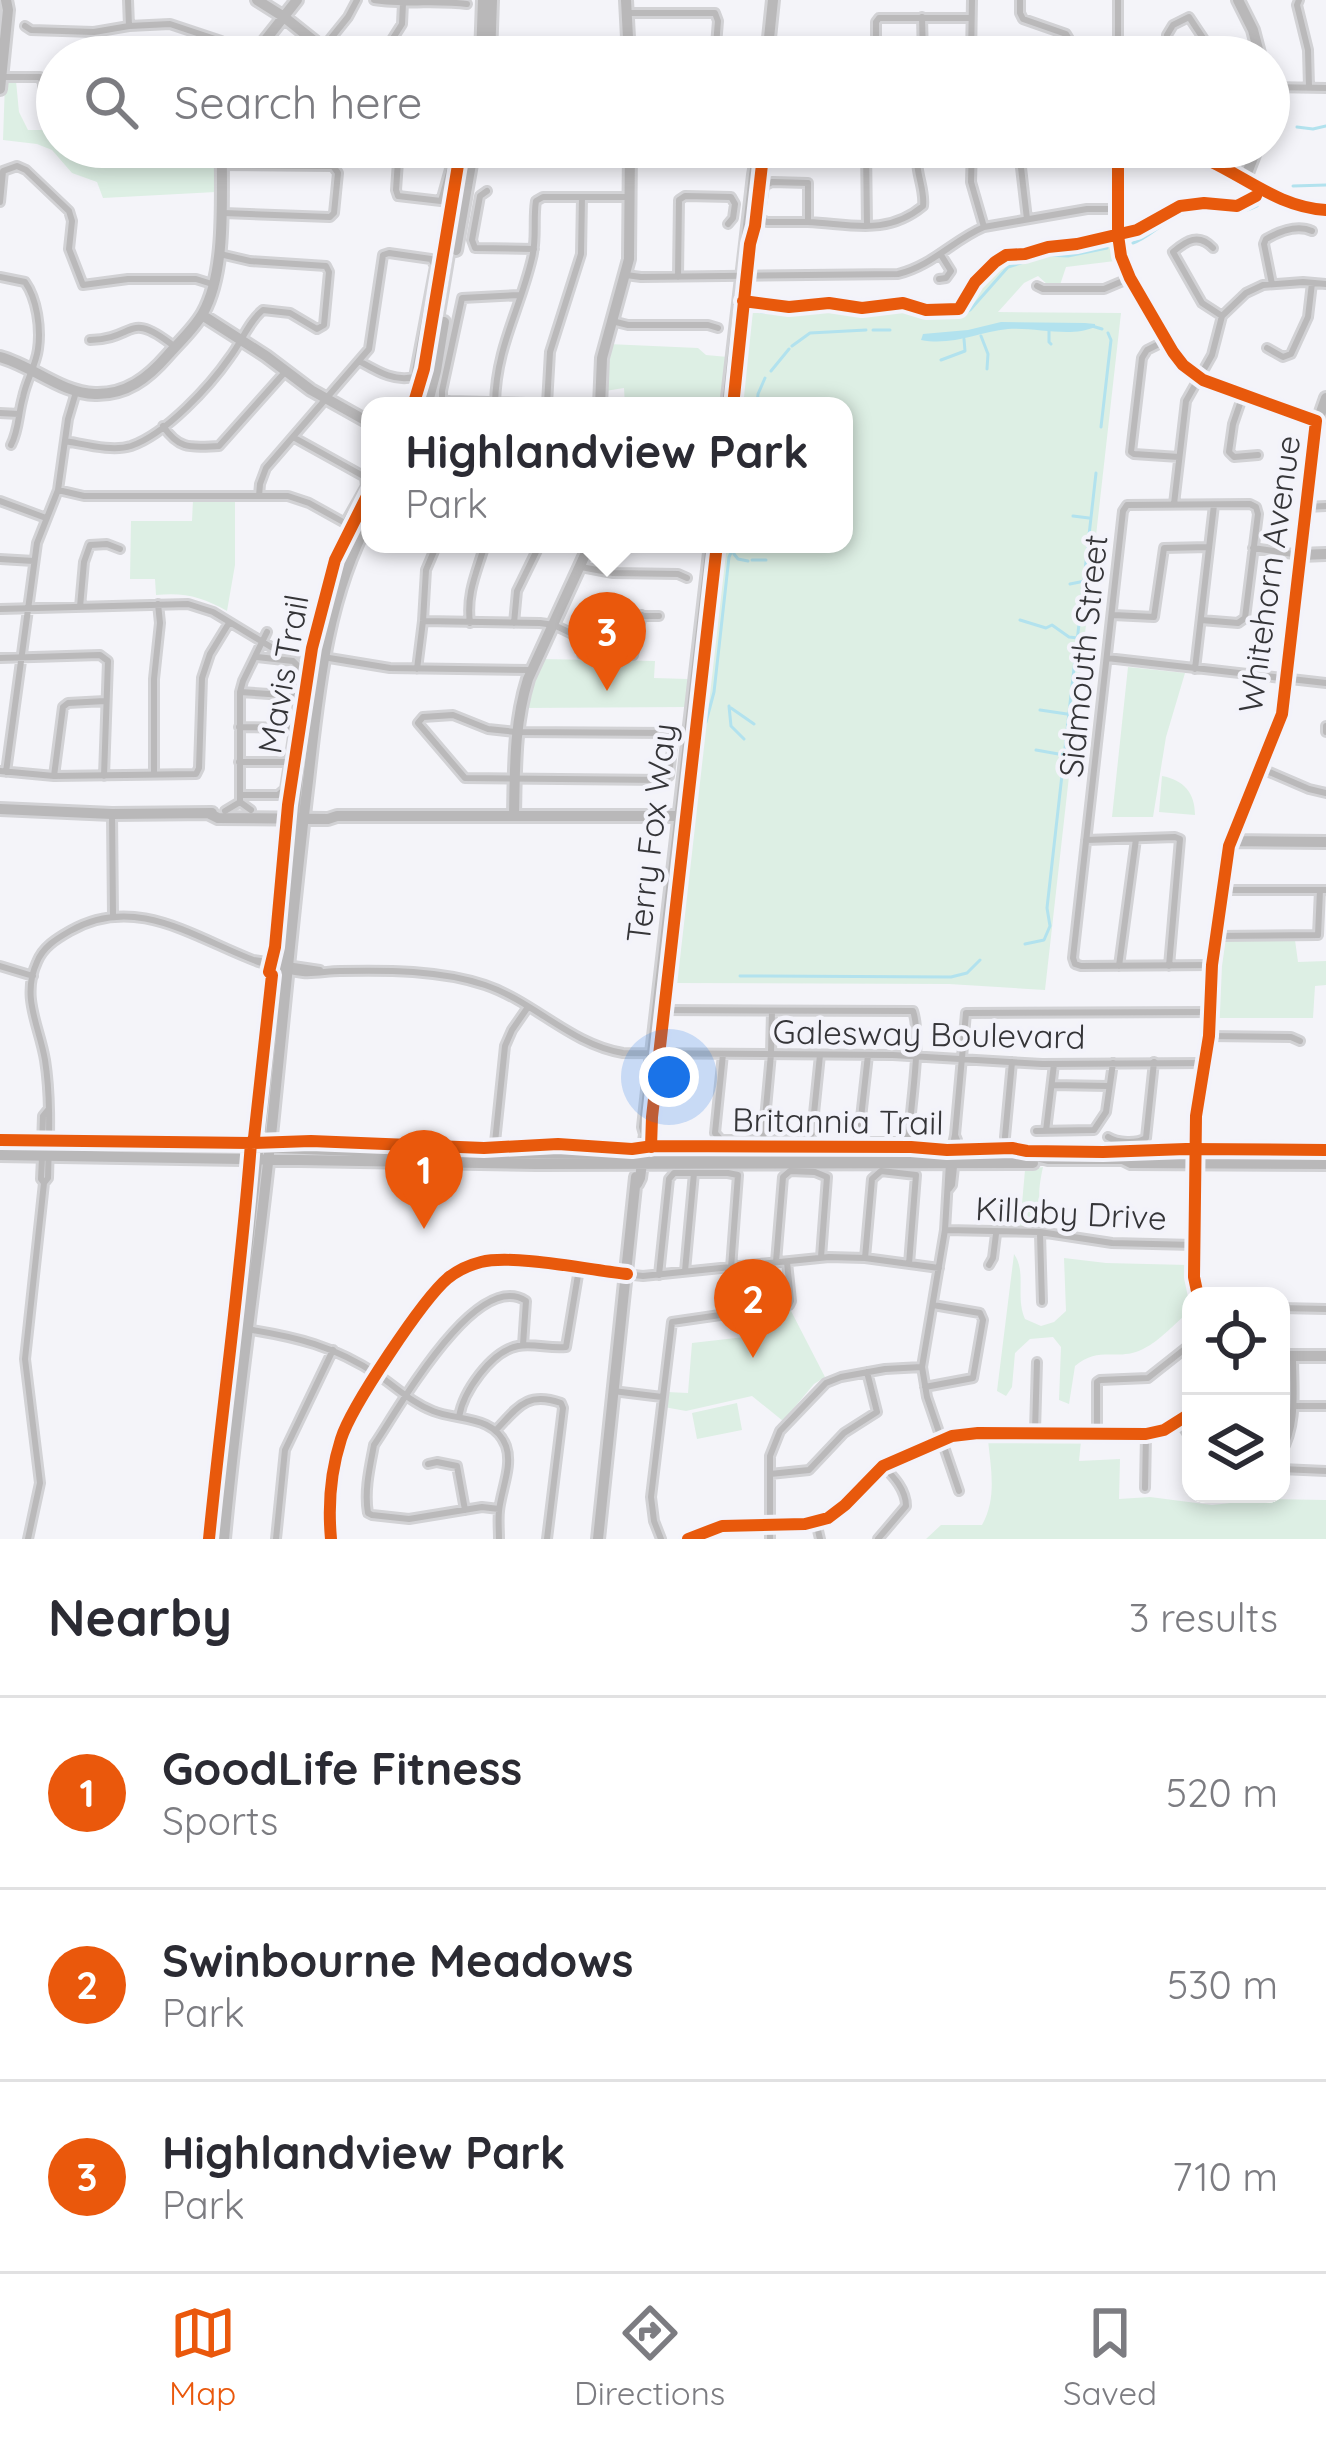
<!DOCTYPE html>
<style>
body{margin:0;font-family:Quicksand,sans-serif;background:#f7f7f7;color:#2b2b33}
.controls{position:absolute;right:36px;bottom:36px;display:grid;overflow:hidden;border-radius:24px;box-shadow:0 6px 18px #0003}
.controls button{width:108px;height:108px;display:grid;place-items:center;padding:0;border:0;border-bottom:3px solid #e1e1e2;background:#fff;color:#2b2b33;font:60px sans-serif}
.you{position:absolute;left:669px;top:1077px;width:42px;height:42px;margin:-30px;border:9px solid #fff;border-radius:50%;background:#1a73e8;box-shadow:0 0 0 18px #1a73e833}
.badge{display:grid;place-items:center;width:78px;height:78px;border-radius:50%;background:#ea580c;color:#fff;font-size:39px;font-weight:700}
.pin{position:absolute;translate:-50% -99px;filter:drop-shadow(0 3px 6px #0008)}
.pin::after{content:'';position:absolute;top:63px;width:42px;height:36px;background:inherit;clip-path:polygon(0 0,100% 0,50% 100%)}
.popup{position:absolute;left:361px;top:397px;width:492px;height:156px;box-sizing:border-box;display:grid;place-content:center;border-radius:24px;background:#fff;filter:drop-shadow(0 3px 9px #0005);font-size:39px;white-space:nowrap;color:#7c7c81}
.popup b{font-size:45px;color:#2b2b33}
.popup::after{content:'';position:absolute;left:50%;top:100%;margin-left:-24px;border:24px solid transparent;border-top-color:#fff}
.list{margin:0;padding:0;list-style:none}
h2{display:flex;justify-content:space-between;align-items:center;height:156px;margin:0;padding:0 48px;font-size:51px}
h2 small{font-size:39px;font-weight:400;color:#7c7c81}
.list li{display:grid;grid-template-columns:78px 1fr auto;gap:36px;align-items:center;box-sizing:border-box;height:192px;padding:0 48px;border-top:3px solid #e1e1e2}
.list b{display:block;font-size:45px;white-space:nowrap}
.list p{margin:0;font-size:39px;white-space:nowrap;color:#7c7c81}
.list em{font-size:39px;font-style:normal;color:#7c7c81}
.icon{flex:none;width:66px;height:66px;fill:none;stroke:currentColor;stroke-width:2;stroke-linecap:round;stroke-linejoin:round}
.map{position:relative;flex:none;width:1326px;height:1539px;overflow:hidden}
.search{position:absolute;background:#fff;box-shadow:0 6px 18px #0003;left:36px;right:36px;top:36px;height:132px;display:flex;align-items:center;gap:30px;box-sizing:border-box;padding:0 42px;border-radius:66px;color:#7c7c81;font-size:45px}
.sheet{height:732px;background:#fff}
nav{display:flex;justify-content:space-around;align-items:center;box-sizing:border-box;height:168px;border-top:3px solid #e1e1e2;background:#fff;font-size:33px;color:#7c7c81}
nav a{display:grid;justify-items:center;gap:6px}
nav .on{color:#ea580c}
.map>svg:first-child{display:block}
.green{fill:#ddefe4}
.water{fill:#b2e2ee}
.lines{fill:none;stroke-linecap:round;stroke-linejoin:round}
.stream{stroke:#b2e2ee;stroke-width:3}
.street-casing{stroke:#d2d2d5;stroke-width:12}
.secondary-casing{stroke:#d2d2d5;stroke-width:16}
.street{stroke:#bab9ba;stroke-width:6}
.secondary{stroke:#b9b8b9;stroke-width:10}
.cycleway-casing{stroke:#f3f3fa;stroke-width:20}
.cycleway{stroke:#e8590c;stroke-width:12}
.labels{text-anchor:middle;stroke-width:9;stroke-linejoin:round;paint-order:stroke}
.street-label{font-size:33px;fill:#353538;stroke:#f3f3fa}
</style>
<div class="map">
<svg width="1326" height="1539" viewBox="0 0 1326 1539">
<rect width="100%" height="100%" fill="#f4f4f9"/>
<!-- green -->
<path class="green" d="M16,81L19,112L28,130H57V147H216V192L103,198L97,182L72,173L52,150L37,144L3,140L5,82Z
M1112,234L1115,261L1066,267L1060,285H1048L1038,276L1024,283L998,312L1121,313L1045,990L949,984L671,983L721,544H844V406H737L747,298L826,302L900,300L938,308L957,306L978,268L1007,249Z
M608,344L698,348L706,355L728,357L721,406H625L624,388L605,391Z
M193,500H235V565L227,611C203,597 184,592 156,595L155,579H130L131,521H192Z
M540,659L655,661L654,678L688,679L685,707L522,708Z
M1128,667L1185,673L1166,737L1153,817H1112Z
M1162,776C1184,780 1195,793 1195,815L1159,812Z
M1222,940H1295L1298,962L1326,961V985L1315,986L1313,1018H1217Z
M1043,1167C1038,1190 1038,1200 1043,1225L1020,1226L1025,1170Z
M1014,1254C1027,1272 1015,1297 1025,1319L1041,1326L1054,1322L1066,1311L1064,1258L1106,1263L1188,1265L1193,1296L1191,1310C1176,1322 1160,1341 1143,1349C1117,1362 1100,1345 1075,1366L1069,1404L1059,1400L1061,1347L1053,1337L1030,1339L1015,1353L1012,1387L1006,1396L997,1391Z
M790,1309L825,1377L814,1384L783,1421L752,1396L686,1411L664,1407L667,1392L688,1393L692,1343L753,1336L751,1315Z
M737,1403L742,1430L697,1439L692,1413Z
M988,1440L1081,1441L1079,1461L1120,1459L1119,1499L1150,1497L1212,1505L1267,1499L1326,1500V1539H926L941,1525H982C997,1498 991,1470 988,1440Z"/>
<!-- water -->
<path class="water" d="M1001,322L1085,323L1095,324V327C1070,338 1036,327 1008,329C978,332 953,346 921,340L923,334L968,330Z"/>
<g class="lines">
<!-- stream -->
<path class="stream" d="M1297,127L1313,129L1326,126
M1293,186L1326,185
M1133,243C1149,238 1163,221 1182,214C1208,205 1230,220 1257,206
M761,312L788,314L832,311L861,315L902,310L921,316L957,317L970,310L1008,267L1047,255L1068,256L1107,248
M1092,326L1102,329
M1049,329V342L1051,344
M873,330H890
M981,336L988,354L987,369
M792,346L810,333L866,330
M941,360L965,351L964,339
M771,371L789,349
M757,406L758,394L765,378
M1101,427L1111,340L1108,333
M1073,516L1089,518
M734,554L738,559L748,561
M752,560H766
M1070,584L1085,581
M1020,620L1046,628L1052,625L1069,637L1078,638
M729,706L731,726L744,739
M731,708L754,724
M1040,710L1067,714
M706,722L714,692L729,557L735,544
M1036,750L1064,755
M1025,944L1044,940L1050,926L1047,908L1096,473
M740,976L951,977L967,973L980,960"/>
<!-- street casing -->
<g class="street-casing">
<path id="street" d="M128,0L129,26
M374,0C404,5 438,0 467,4
M1020,0V13L1023,19L1066,34L1069,39L1071,57
M1118,0V57
M1299,0L1297,5L1308,50L1309,87
M627,13H715L718,21L715,57
M922,17L923,57
M25,26L31,30L94,32L129,26L170,24L221,41L245,57
M1167,35L1173,25L1189,17L1209,47L1211,57
M323,48L348,17L357,0
M381,57L402,24L403,3
M633,57L715,55
M876,57V22L879,18H971
M971,57L972,0
M1,77H40L43,83V112
M1269,87L1326,88
M399,147L396,190L398,196L441,201L450,169L448,154
M866,147L867,226
M972,147L971,182L984,227
M1118,147V235L1121,256L1130,278L1173,352L1183,365L1203,380L1316,421
M221,165L333,166L338,173L334,213L330,217L224,213
M772,182L808,183V222H767L759,218L764,186Z
M487,191L480,196L472,240L475,248L534,249
M0,202L3,171L17,166L26,170L69,211L72,221L69,249L83,285L128,279H196L212,284
M1027,219L1020,159L1024,155H1058L1063,159
M808,222C851,224 887,236 923,206C925,191 917,176 917,160
M1213,248C1199,233 1187,240 1173,252L1202,303L1222,316
M626,275L641,277L898,274C932,266 953,240 984,227L1087,209H1118
M0,277L25,282C37,299 41,328 38,349C36,365 26,381 23,397C18,414 19,430 11,445
M678,277L679,200L685,196L731,197L735,204L733,218L728,224
M939,279L946,278L951,271L941,255
M1272,284L1264,244L1266,239C1280,231 1297,224 1312,231
M1037,286L1043,289H1104L1130,278
M520,295L462,298L442,391V398L449,401L600,405
M612,321L628,325H708L718,328
M90,340C137,339 127,309 175,347
M1165,341L1147,350L1142,358L1131,452L1134,454L1179,457
M1267,348L1283,357L1291,354L1308,317L1312,283
M1243,395L1233,424L1229,452L1234,457L1258,455
M495,404C496,347 520,310 532,258C537,239 533,219 536,201L543,197H630
M547,404L550,352L581,254L582,197
M0,413L19,414
M163,426C180,451 192,447 219,446L285,372
M65,441C84,444 112,452 131,446C166,434 210,386 230,357C241,343 249,321 263,310L290,313L317,329L324,325L329,272L326,266L250,261L220,254
M58,490L84,496H288L309,503L345,523L366,486L365,477L293,437
M259,496L260,484L266,468L369,349L383,255L389,253L431,259L435,266L414,377C394,382 377,371 359,361
M0,501L46,518
M1174,504L1186,401L1212,355L1222,316L1246,293L1263,285L1303,282L1326,284
M1306,507L1326,506
M1253,548L1300,555
M0,559L34,561
M581,567L613,573L678,574L687,578
M80,607L84,562L90,545L107,544L120,549
M0,609L188,604L213,612L271,647L311,655L390,668L529,670
M1113,615L1154,617L1164,548L1209,547
M1201,620L1238,623L1245,618L1258,514L1256,507L1250,504L1127,505L1123,511L1073,958L1075,964L1081,966L1212,965
M423,621L540,623L554,625L579,637L591,616H659
M470,623C466,593 477,572 485,544
M514,623L517,591L540,544
M579,637L582,654L633,655L642,615
M0,658L100,655L108,661L104,776
M1107,658L1326,683
M417,669L423,621L426,570L437,544
M1195,669L1214,505
M240,692L298,696
M453,715L488,729L516,732L669,733L673,740L669,776L664,780L465,778L418,723L423,717Z
M1326,726V732
M239,727L292,728
M239,762H287
M1260,768L1309,789L1326,793
M0,771L54,776L196,774L199,768L202,678L210,654L229,623
M6,772L37,543L58,490L68,419L76,392
M154,774V679L160,623L158,604
M54,776L63,707L68,703L105,701
M241,795H278L285,789L303,671L293,661L257,657
M240,802L251,810
M225,811L240,802V692L243,681L267,632
M112,814L113,916
M1086,840L1175,837L1180,839L1169,966
M1222,890H1326
M1217,936L1318,935L1320,890
M253,960L320,970
M0,966L33,976
M1119,966L1136,839
M658,1010L913,1011C922,1037 911,1104 909,1134L902,1142H866L859,1136L868,1055
M1209,1036L1291,1037L1300,1041
M723,1054L715,1133L721,1140H808L812,1133L820,1055
M1052,1085L1108,1086
M1036,1131L1094,1130L1106,1112L1113,1063
M1046,1131L1054,1064
M955,1135L949,1163L945,1230L922,1367L927,1397L959,1491
M1005,1137L1012,1062
M1108,1137C1117,1143 1137,1144 1146,1138L1154,1062
M763,1141L771,1054L772,1011
M42,1145L43,1116L47,1111
M494,1152L505,1046L512,1030L528,1007
M42,1158L41,1179L44,1183
M949,1189L952,1185L957,1140L955,1135L966,1013L1211,1012
M946,1230L1040,1232L1112,1243L1194,1245
M1040,1234L1042,1302
M865,1258L872,1179L881,1171L916,1175L909,1264
M776,1262L783,1177L790,1171L815,1172L827,1177L821,1257
M989,1265L993,1258L996,1234
M685,1271L694,1173
M659,1275L669,1179L674,1173H728L738,1175L731,1268
M1281,1308L1326,1309
M246,1329C297,1337 334,1346 378,1375C396,1387 412,1403 433,1411C458,1421 494,1415 506,1446C513,1466 501,1490 499,1511C498,1520 499,1530 499,1539
M925,1387L973,1378L983,1320L980,1313L933,1305
M613,1391L662,1397
M1294,1406H1326
M459,1417C463,1392 491,1351 518,1346C534,1343 550,1349 566,1347L579,1269
M1180,1422L1191,1439
M496,1430C518,1407 527,1391 561,1403L563,1408L547,1539
M1035,1431L1037,1362
M1097,1434V1382L1100,1380L1148,1378L1191,1344
M1281,1453C1298,1425 1293,1388 1293,1357
M428,1464L437,1462L457,1466L465,1510
M1281,1469L1326,1471
M770,1474L809,1470L844,1433L877,1412L867,1372
M1145,1488L1146,1434
M499,1509L482,1507L409,1519L372,1515L368,1513C364,1491 370,1466 374,1445C398,1410 476,1268 526,1301L523,1345
M816,1522L820,1539
M28,1539L40,1483L25,1359L44,1183L48,1178C49,1139 51,1098 45,1060C39,1025 21,997 37,962C43,947 56,939 70,931C152,884 223,965 303,973C315,974 328,971 340,971C387,970 440,970 485,985C535,1002 570,1044 623,1053L893,1055L1042,1064L1204,1063
M276,1539L285,1450L333,1350
M331,1539L329,1506L337,1452L345,1428L368,1387L437,1288L461,1269L493,1260L643,1276L829,1257L865,1258L939,1268
M661,1539L654,1521L651,1497L672,1322L789,1305L791,1301L787,1262
M770,1539V1456L780,1431L826,1383L841,1377L885,1369L922,1367
M878,1539L906,1506C906,1490 894,1477 883,1466"/>
</g>
<!-- secondary casing -->
<g class="secondary-casing">
<path id="secondary" d="M257,0L284,17L334,57
M626,0L629,57
M1238,0L1253,30L1260,57
M252,57L297,0
M481,57L483,0
M490,57L492,0
M767,57L773,0
M0,89L8,10L6,0
M749,147H797
M1166,147C1181,151 1197,155 1212,162C1251,181 1281,207 1326,210
M1244,181L1257,147
M456,250L474,147
M202,315L266,356L311,390L370,423
M0,357C33,366 61,393 95,394C126,395 148,378 167,356C179,342 194,329 203,313C227,270 221,195 222,147
M418,406L429,367L466,147
M427,406L436,371L444,322
M600,406L602,358L629,259L630,147
M727,406L754,175L759,147
M1300,555L1326,554
M0,809L112,814L212,813
M210,814L218,818L328,819L337,816H679
M514,815C515,769 514,724 528,679L590,544
M1230,841L1326,842
M0,1146L251,1147L404,1153L1036,1156L1048,1159H1123L1131,1163L1326,1164
M0,1155L536,1164L1033,1163
M1123,1159L1131,1155H1326
M637,1184L640,1178L646,1134L644,1127L651,1062L711,544
M1198,1296L1194,1277L1196,1116L1211,1021L1212,965L1223,883L1232,835L1282,714L1313,435L1326,398
M1281,1356H1326
M214,1539C239,1335 260,1130 283,925C299,785 301,627 370,501
M224,1539C237,1394 260,1251 274,1106C285,998 295,889 308,781C318,692 326,598 370,518
M598,1539L636,1177
M688,1539L722,1526L805,1524L828,1518L845,1505L883,1466L952,1436L978,1433L1146,1434L1164,1430L1191,1413"/>
</g>
<!-- street -->
<use href="#street" class="street"/>
<!-- secondary -->
<use href="#secondary" class="secondary"/>
<!-- cycleway casing -->
<g class="cycleway-casing">
<path id="cycleway" d="M1118,147V235L1121,256L1130,278L1173,352L1183,365L1203,380L1316,421L1282,714L1229,846L1212,965L1209,1036L1196,1116L1194,1277L1198,1296
M1166,147C1181,151 1197,155 1212,162C1251,181 1281,207 1326,210
M743,301L789,307L829,303L862,308L903,303L926,310L959,309L975,282L995,262L1006,255L1025,254L1048,247L1077,244L1137,230L1180,206L1204,203L1237,206L1256,196
M413,406L424,369L461,147
M733,406L750,244L755,226L764,147
M0,1140L251,1143L311,1141L484,1148L558,1144L632,1149L653,1146L911,1147L947,1150L1012,1148L1027,1151L1103,1152L1186,1149L1326,1150
M651,1147L652,1117L717,544
M209,1539C222,1407 241,1276 251,1143L254,1138L272,975L269,972L275,947L288,805L312,648L335,560L370,490
M331,1539C328,1506 331,1470 341,1439C351,1407 423,1299 448,1278C458,1270 469,1265 481,1262C513,1254 591,1270 627,1274
M688,1539L722,1526L805,1524L828,1518L845,1505L883,1466L952,1436L978,1433L1146,1434L1164,1430L1191,1413"/>
</g>
<!-- cycleway -->
<use href="#cycleway" class="cycleway"/>
</g>
<g class="labels">
<!-- street labels -->
<g class="street-label">
<text transform="translate(1269 574) rotate(-82)" y="12">Whitehorn Avenue</text>
<text transform="translate(1083 656) rotate(-84)" y="12">Sidmouth Street</text>
<text transform="translate(283 674) rotate(-80)" y="12">Mavis Trail</text>
<text transform="translate(651 833) rotate(-83)" y="12">Terry Fox Way</text>
<text transform="translate(929 1034) rotate(1)" y="12">Galesway Boulevard</text>
<text transform="translate(838 1121) rotate(1)" y="12">Britannia Trail</text>
<text transform="translate(1071 1213) rotate(3)" y="12">Killaby Drive</text>
</g>
</g>
</svg>
<div class="controls">
<button><svg class="icon" aria-label="locate" viewBox="0 0 24 24"><circle cx="12" cy="12" r="6"/><path d="M12 2v4M12 18v4M2 12h4M18 12h4"/></svg></button>
<button><svg class="icon" aria-label="layers" viewBox="0 0 24 24"><path d="M12 4l9 5-9 5-9-5zM3 14l9 5 9-5"/></svg></button>
</div>
<div class="you"></div>
<div class="pin badge" style="left:424px;top:1229px">1</div>
<div class="pin badge" style="left:753px;top:1358px">2</div>
<div class="pin badge" style="left:607px;top:691px">3</div>
<div class="popup"><b>Highlandview Park</b>Park</div>
<div class="search"><svg class="icon" aria-label="search" viewBox="0 0 24 24"><circle cx="10" cy="10" r="6"/><path d="M15 15l6 6"/></svg>Search here</div>
</div>
<section class="sheet">
<h2>Nearby<small>3 results</small></h2>
<ul class="list">
<li><span class="badge">1</span><div><b>GoodLife Fitness</b><p>Sports</p></div><em>520 m</em></li>
<li><span class="badge">2</span><div><b>Swinbourne Meadows</b><p>Park</p></div><em>530 m</em></li>
<li><span class="badge">3</span><div><b>Highlandview Park</b><p>Park</p></div><em>710 m</em></li>
</ul>
</section>
<nav>
<a class="on"><svg class="icon" aria-label="map" viewBox="0 0 24 24"><path d="M3 6l6-2 6 2 6-2v14l-6 2-6-2-6 2zM9 4v14M15 6v14"/></svg>Map</a>
<a><svg class="icon" aria-label="directions" viewBox="0 0 24 24"><path d="M12 3l9 9-9 9-9-9zM9 14v-3h6M13 9l2 2-2 2"/></svg>Directions</a>
<a><svg class="icon" aria-label="saved" viewBox="0 0 24 24"><path d="M7 4h10v16l-5-4-5 4z"/></svg>Saved</a>
</nav>
